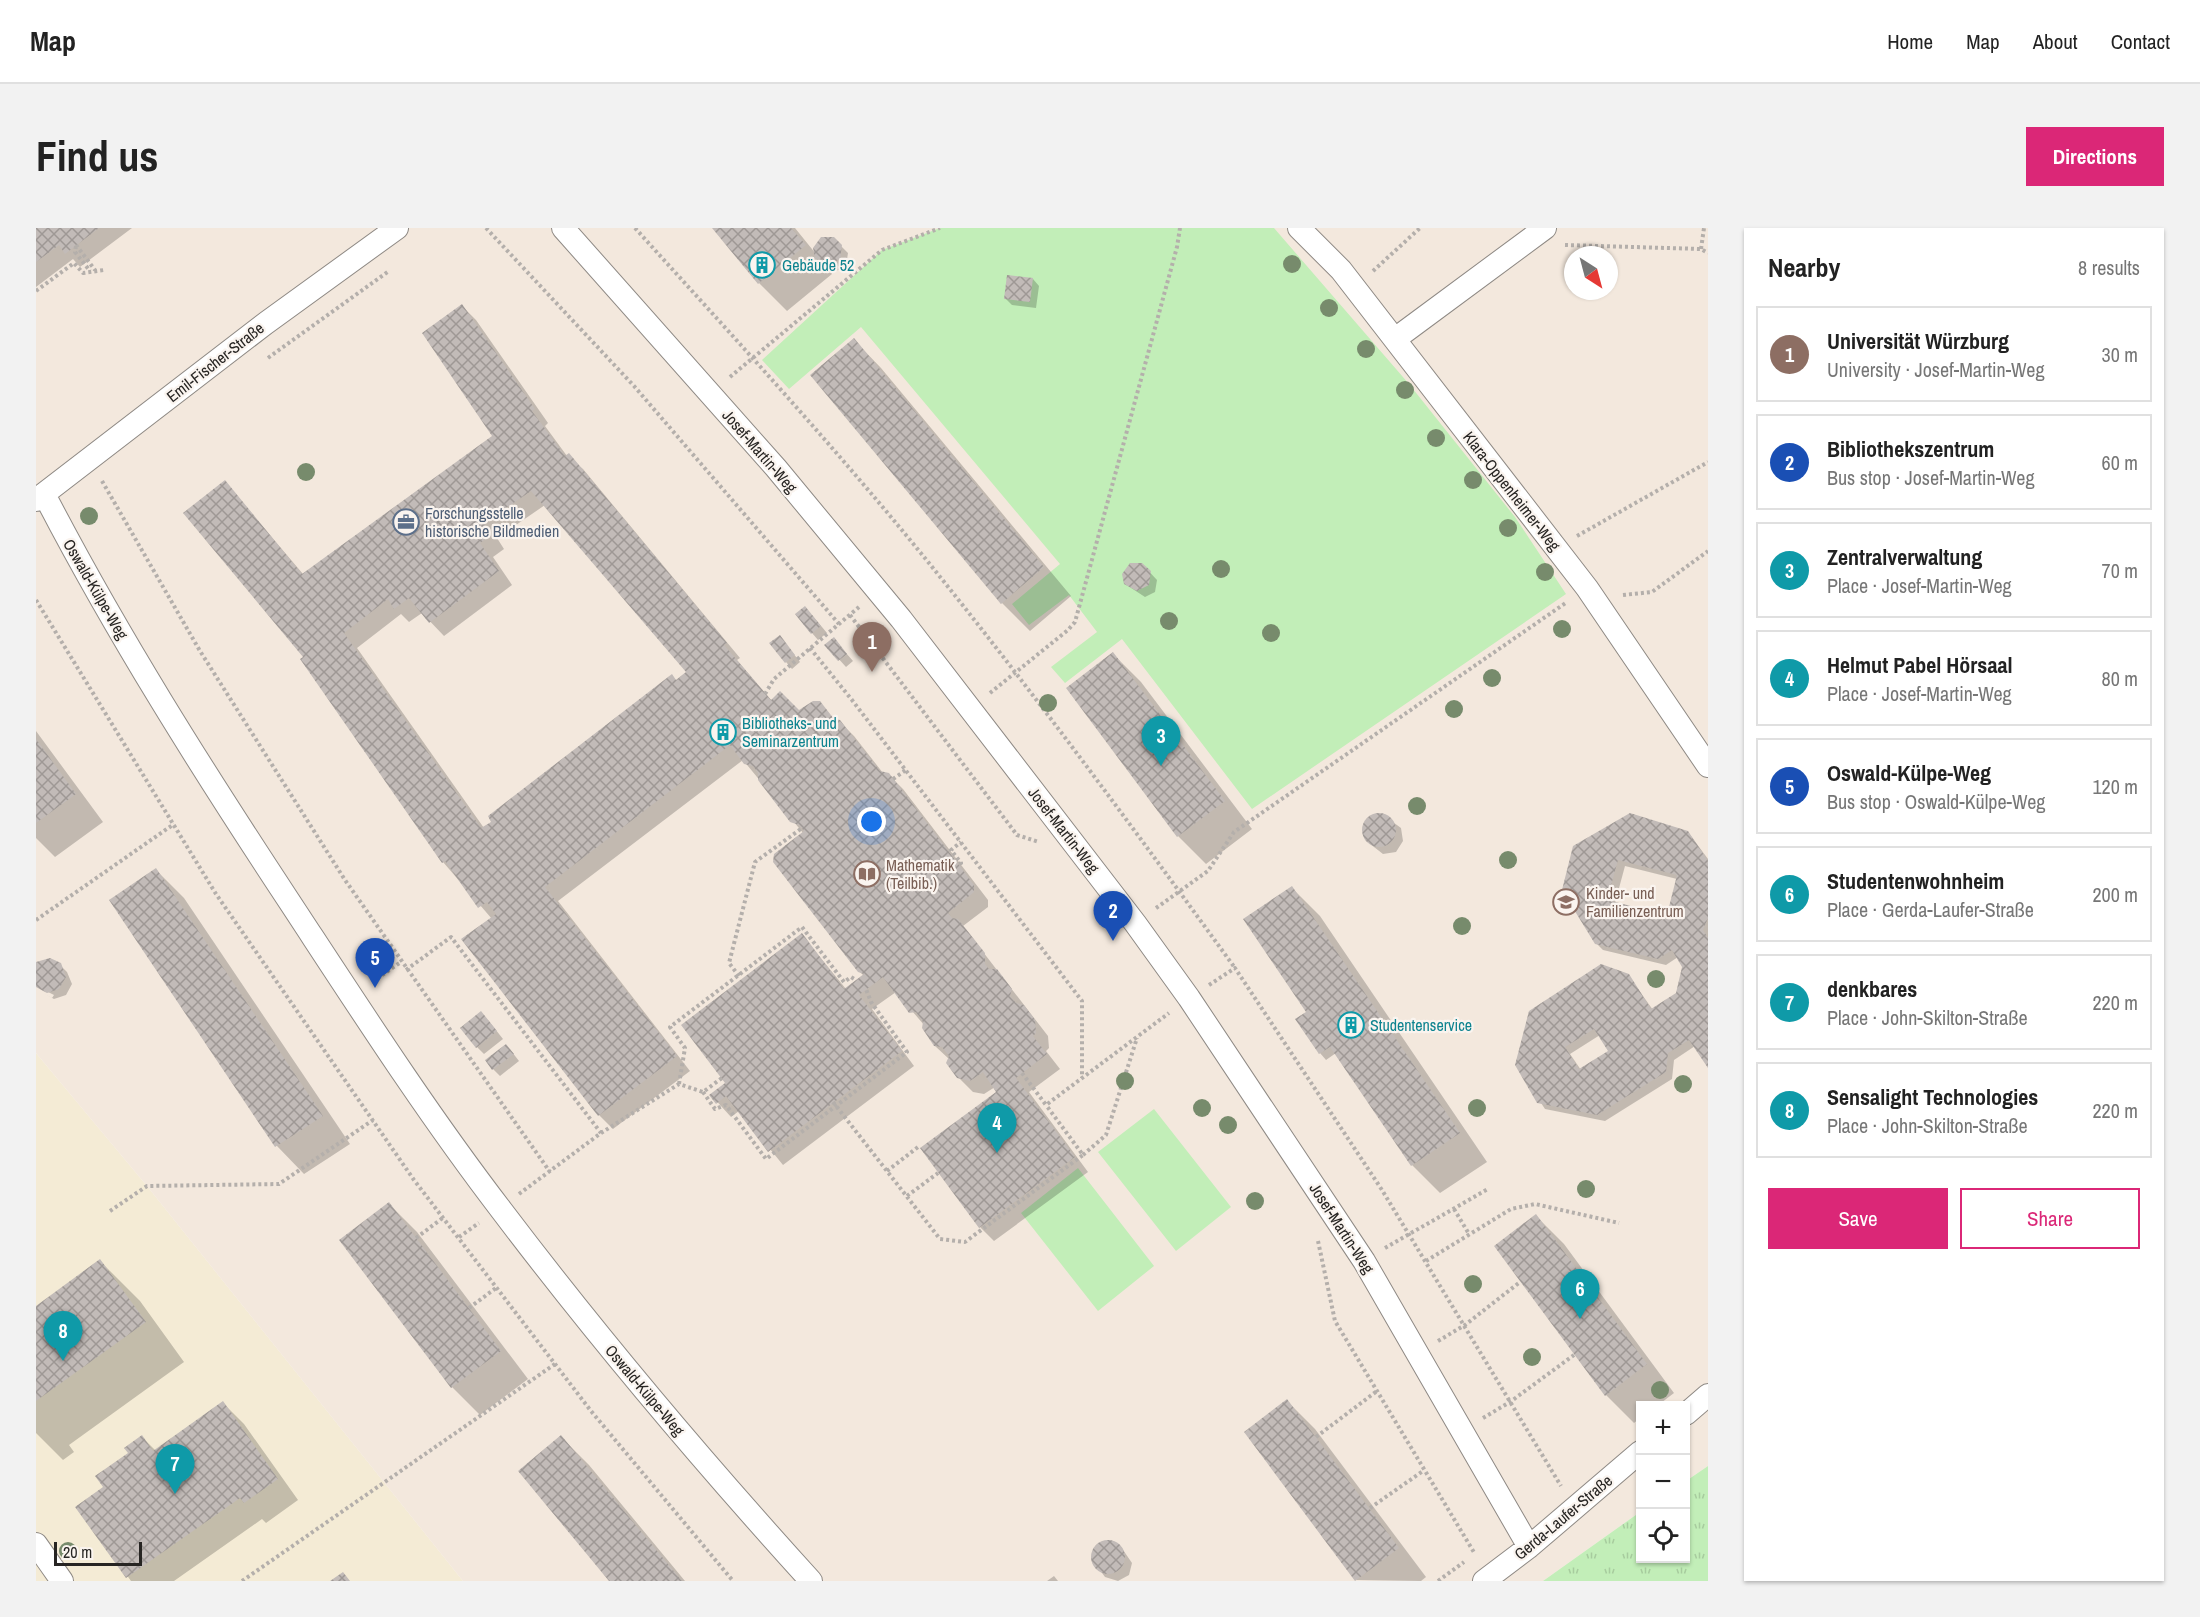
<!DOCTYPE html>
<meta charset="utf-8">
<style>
body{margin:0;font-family:"Archivo Narrow",sans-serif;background:#f2f2f2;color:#222}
.controls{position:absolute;right:18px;bottom:18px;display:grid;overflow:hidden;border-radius:0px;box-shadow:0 2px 4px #0004}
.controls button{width:54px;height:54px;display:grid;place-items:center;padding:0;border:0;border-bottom:2px solid #e0e0e0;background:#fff;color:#222;font:30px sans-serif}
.compass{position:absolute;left:1528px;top:18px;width:54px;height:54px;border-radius:50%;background:#fff;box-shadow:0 2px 4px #0004;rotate:144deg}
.scale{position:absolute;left:18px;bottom:15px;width:88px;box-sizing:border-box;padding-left:6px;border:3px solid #272523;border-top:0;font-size:16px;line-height:21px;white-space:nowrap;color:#272523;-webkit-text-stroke:4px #faf4ef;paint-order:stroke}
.you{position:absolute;left:836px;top:594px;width:21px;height:21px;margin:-15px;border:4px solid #fff;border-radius:50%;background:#1a73e8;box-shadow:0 0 0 9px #1a73e833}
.badge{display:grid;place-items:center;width:39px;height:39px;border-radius:50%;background:#db2777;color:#fff;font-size:20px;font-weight:700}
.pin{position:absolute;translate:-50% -50px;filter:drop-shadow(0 2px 3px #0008)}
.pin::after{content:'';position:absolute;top:32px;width:21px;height:18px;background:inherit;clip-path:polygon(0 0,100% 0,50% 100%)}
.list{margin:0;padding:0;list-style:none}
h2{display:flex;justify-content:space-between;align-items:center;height:78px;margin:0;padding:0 24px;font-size:26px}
h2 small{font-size:20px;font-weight:400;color:#767676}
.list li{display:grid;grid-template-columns:39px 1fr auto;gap:18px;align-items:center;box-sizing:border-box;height:96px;margin:0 12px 12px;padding:0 12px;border:2px solid #e0e0e0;border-radius:0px}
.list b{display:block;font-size:22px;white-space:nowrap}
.list p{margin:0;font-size:20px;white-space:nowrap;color:#767676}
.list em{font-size:20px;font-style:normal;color:#767676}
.actions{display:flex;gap:12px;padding:18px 24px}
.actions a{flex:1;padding:14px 0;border:2px solid #db2777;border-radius:0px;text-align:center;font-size:21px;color:#db2777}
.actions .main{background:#db2777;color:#fff}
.icon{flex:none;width:33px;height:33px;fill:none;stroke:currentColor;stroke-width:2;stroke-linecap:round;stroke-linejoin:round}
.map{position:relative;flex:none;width:1672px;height:1353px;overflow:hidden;border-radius:0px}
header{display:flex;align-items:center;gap:36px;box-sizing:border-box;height:84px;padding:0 30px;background:#fff;border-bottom:2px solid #e0e0e0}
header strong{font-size:28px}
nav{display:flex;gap:33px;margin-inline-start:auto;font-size:21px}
.intro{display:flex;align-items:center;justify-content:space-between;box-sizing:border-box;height:144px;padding:0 36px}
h1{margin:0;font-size:42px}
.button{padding:15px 27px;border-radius:0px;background:#db2777;color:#fff;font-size:21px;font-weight:700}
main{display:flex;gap:36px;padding:0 36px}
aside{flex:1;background:#fff;border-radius:0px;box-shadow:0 2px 4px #0004}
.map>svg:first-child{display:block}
.commercial{fill:#f4ebd5}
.built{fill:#f3e8dd;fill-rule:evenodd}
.green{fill:#c2eeb8}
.park{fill:url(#park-tufts)}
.shadow{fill:#0003;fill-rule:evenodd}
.building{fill:url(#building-cross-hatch);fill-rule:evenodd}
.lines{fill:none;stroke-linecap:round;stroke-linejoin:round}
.minor-casing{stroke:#8e8984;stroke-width:24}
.path{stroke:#b4afab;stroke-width:4;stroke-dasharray:3 3;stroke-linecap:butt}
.minor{stroke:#fff;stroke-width:22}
.tree{fill:#778b6c}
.labels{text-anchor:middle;stroke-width:4.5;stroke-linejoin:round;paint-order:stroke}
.culture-label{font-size:16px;fill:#0d838f;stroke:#faf4ef;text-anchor:start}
.street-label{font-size:16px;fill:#272523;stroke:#faf4ef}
.service-label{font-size:16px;fill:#4e5e75;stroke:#faf4ef;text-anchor:start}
.education-label{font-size:16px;fill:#785e54;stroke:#faf4ef;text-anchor:start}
</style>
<header>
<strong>Map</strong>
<nav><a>Home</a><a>Map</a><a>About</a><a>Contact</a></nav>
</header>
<div class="intro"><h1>Find us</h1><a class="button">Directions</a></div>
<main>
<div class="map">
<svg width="1672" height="1353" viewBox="0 0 1672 1353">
<defs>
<pattern id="park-tufts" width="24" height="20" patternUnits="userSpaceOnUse" patternTransform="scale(1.5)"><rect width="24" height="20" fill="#c2eeb8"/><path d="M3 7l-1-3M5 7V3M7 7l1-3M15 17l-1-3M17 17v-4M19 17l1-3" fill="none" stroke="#a7cc9e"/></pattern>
<pattern id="building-cross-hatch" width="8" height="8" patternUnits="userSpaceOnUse" patternTransform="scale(1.5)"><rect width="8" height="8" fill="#c2bbb8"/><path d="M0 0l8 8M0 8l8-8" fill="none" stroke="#9e9895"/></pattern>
</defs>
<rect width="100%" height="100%" fill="#faf4ef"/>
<!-- commercial -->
<path class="commercial" d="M0,825L111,958L427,1353H0Z"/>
<!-- built -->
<path class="built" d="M0,0H1672V1238L1650,1253V1178H1604V1284L1507,1353H427L111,958L0,825ZM1537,27H1573V63H1537Z"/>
<!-- green -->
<path class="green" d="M904,0H1238L1373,156L1479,289L1530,366L1216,581L1086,411L1029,455L1015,439L1061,404L1033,367L993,397L976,376L1024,336L825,99L753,161L726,132L846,22Z
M1118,881L1195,979L1140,1023L1062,924Z
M1042,940L1118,1038L1062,1083L985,985Z"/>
<!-- park -->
<path class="park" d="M1672,1238V1353H1507L1604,1284V1330H1650V1253Z"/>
<!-- shadow -->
<path class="shadow" d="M0,0H96L44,39L37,31L0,59Z
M678,0H759L780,26L797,10L812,25L810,38L800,43L790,38L796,46L751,83L723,55Z
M997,51L1003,58L1000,80L976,77L969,70Z
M426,78L440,92L512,195L509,198L531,228L547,241L704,430L701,432L736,473L763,484L783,475L801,497L803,493L818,508L847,545L852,546L867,561L952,672V679L927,698L1012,808L1013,820L1010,823L1024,841L993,864L1052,944L958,1013L944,999L963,864L959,859L948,866L937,864L922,849L913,831L899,818L888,797L860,764L836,781L878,838L747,937L703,883L695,889L675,867L691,855L766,707L810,761L828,748L823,743L767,605L707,532L522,673L654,843L577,901L563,887L456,691L407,634L269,429L189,254L267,346L458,208ZM509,277L652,444L448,600L321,420L365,386L373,394L386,385L408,408L476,357L457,329L468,321L461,310Z
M818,112L845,140L1035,368L994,403L966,375Z
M1106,336L1121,352L1119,364L1109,369L1089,356Z
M776,387L791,405L782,412L776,405Z
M750,416L764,434L756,441L750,434Z
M790,417L804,418L817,433L810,439Z
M1077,426L1105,454L1216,601L1170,636L1142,608Z
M0,503L67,594L19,629L0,610Z
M1346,586L1365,600L1367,613L1360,624L1347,626L1329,612L1327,599L1334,588Z
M1652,604L1672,631V837L1659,818L1638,832L1636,851L1569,893L1509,881L1480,837L1592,747L1617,782L1642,766L1648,738L1642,729L1630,737L1567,722L1560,715L1538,619ZM1589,638L1641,651L1632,689L1579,675ZM1564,807L1574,823L1545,842L1534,826Z
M120,642L148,670L314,916L268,946L241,918L75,672Z
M1256,660L1284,688L1451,934L1404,965L1376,937L1300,825L1290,832L1284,825L1272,784Z
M24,737L31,744L36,756L30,767L18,771L7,765L16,770L18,767L0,758V738Z
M452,792L467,811L448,826L441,819Z
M476,824L483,833L464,848L457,841Z
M353,976L381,1004L492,1151L444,1187L416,1159L305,1012Z
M1500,988L1528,1016L1638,1165L1621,1178H1604V1190L1598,1195L1570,1167Z
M64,1033L104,1073L148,1134L33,1217L38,1224L27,1232L0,1205V1080Z
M1251,1173L1279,1201L1390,1349L1385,1353L1321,1352L1210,1205Z
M187,1175L208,1196L262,1272L230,1295L226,1291L138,1353H95L42,1279L69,1259L106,1209L120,1223Z
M525,1209L553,1237L649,1353H575Z
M1069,1313L1083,1316L1096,1335L1093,1347L1082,1353L1069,1349L1055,1330L1059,1319Z
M1018,1348L1022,1353H1011Z"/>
<!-- building -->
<path class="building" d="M0,0H63L29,26L23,17L0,34Z
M676,0H755L770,17L722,56Z
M785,9H798L806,17L804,31L792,37L779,30L777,20Z
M971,47L997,50L994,74L968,71Z
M426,76L499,181L496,183L529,228L533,225L691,415L688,417L735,472L744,463L763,482L777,473H784L798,491L804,492L844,543L853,545L938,657V664L912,685L916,690L922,691L949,725V736L953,741H961L976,761L974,768L980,775L988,777L999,792L1000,805L997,808L1011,826L980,850L1039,929L943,1000L884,920L960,864L947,844L934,853L921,850L910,835L913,828L906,819L898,818L886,800L887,794L880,784L873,785L847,749L823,767L866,823L732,924L690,868L680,876L673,867L689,855L645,797L766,705L808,761L828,746L822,744L737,634L738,626L768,603L763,597L754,594L722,552V545L717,538L708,536L694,517L509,659L641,828L562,888L425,711L460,686L451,674L442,680L409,633L406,635L264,431L267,429L147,285L189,252L266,346L456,208L386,105ZM495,263L650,444L640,452L636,446L452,588L455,594L445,600L308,405L352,371L358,381L373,370L393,395L463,343L444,315L455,307L448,295Z
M818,110L1008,339L965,376L774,147Z
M1094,335H1106L1115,343L1113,357L1101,363L1088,356L1086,346Z
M769,378L785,398L775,406L759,386Z
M744,407L759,427L749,435L733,415Z
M798,409L811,426L802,433L788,417Z
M1077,424L1189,573L1141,609L1030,460Z
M0,511L40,566L0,595Z
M1326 602a17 17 0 1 1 34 0a17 17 0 1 1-34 0Z
M1594,585L1652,603L1672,633V690L1667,702L1672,710V840L1653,812L1632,825L1630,844L1561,887L1501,875L1479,837L1493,783L1565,736L1593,746L1615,781L1640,765L1646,739L1636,722L1622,731L1559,716L1526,662L1537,618ZM1582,632L1641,647L1631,687L1571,672ZM1558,801L1572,823L1543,841L1529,819Z
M120,640L287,888L239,919L73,672Z
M1256,658L1424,905L1375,938L1294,819L1283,826L1259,791L1270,784L1207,691Z
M14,730L25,735L30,749L23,761L11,765L0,759V734Z
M445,783L461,803L440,820L424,800Z
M470,816L478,826L456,842L449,832Z
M353,974L465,1123L415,1160L303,1012Z
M1500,986L1611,1136L1569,1168L1458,1018Z
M64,1031L110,1094L0,1173V1078Z
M1251,1171L1363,1320L1319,1353L1208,1204Z
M187,1173L242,1251L208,1275L204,1270L90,1350L39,1279L67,1259L59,1248L92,1225L88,1220L106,1207L117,1223Z
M525,1207L646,1353H573L482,1243Z
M1055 1329a17 17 0 1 1 34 0a17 17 0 1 1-34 0Z
M307,1344L314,1353H294Z"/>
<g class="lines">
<!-- minor casing -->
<g class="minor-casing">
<path id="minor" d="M527,0L740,240L865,391L1099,695L1153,770L1328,1033L1493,1319
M1263,0L1305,42L1551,360L1672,538
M1359,111L1509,0
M8,266C81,407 166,541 253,673C322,778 390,884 466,983C563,1111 667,1234 775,1353
M0,272L230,95L361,0
M1650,1186L1672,1167
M0,1316L26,1353
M1448,1353L1493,1319L1604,1224"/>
</g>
<!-- path -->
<path class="path" d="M450,0L598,158L803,396
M599,0C703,115 808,229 905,350C1007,477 1103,608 1199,740
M40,17L59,42
M1529,17L1665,21L1672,25
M40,18L39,24L54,43
M1665,21L1668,0
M1337,43L1384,0
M0,63L38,35L47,45L68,42
M232,130L353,43
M694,149L846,22L904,0
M66,253L164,423L309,652L514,944
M1541,308L1672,234
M1587,367L1616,364L1672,323
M0,372L180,666L378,952L555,1183L697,1353
M814,387L981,607L1003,614
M774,420L816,472L1046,773V850
M954,465L1032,402L1039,394L1141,19L1144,0
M729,466L738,451L823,379
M857,551L870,542
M923,636L925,635L915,622L925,614
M1120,680L1172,643L1198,604L1531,374
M0,692L138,596
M370,742L415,709L565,905
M703,748L693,735L719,634L766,600
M336,754L365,734
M1173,757L1199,740L1346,962L1525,1258
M986,845L1010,877L1133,785
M643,856L649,820L634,799L766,699L808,754L815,749L820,752
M667,864L679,881L690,877L730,931L871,824L835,774L830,761
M797,874L904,1011L929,1014L1047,927L1010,877
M1047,927L1070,907L1101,810
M851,943L882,919
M483,966L565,905L643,856L667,864L686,850
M871,968L902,945
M1418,981L1433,1006
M74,983L111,958L243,956L337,892
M423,1009L443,995
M380,1010L408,989
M1282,1013L1299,1093L1439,1326
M1349,1020L1452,961
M1390,1033L1475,981L1499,976L1583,995
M433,1080L460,1060
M1402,1113L1429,1097L1484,1054
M1447,1190L1474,1174L1538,1127
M1280,1209L1341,1163
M1334,1280L1387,1243
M206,1353L519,1136
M1402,1353L1428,1334"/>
<!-- minor -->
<use href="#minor" class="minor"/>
</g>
<!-- trees -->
<g class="tree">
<circle cx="1256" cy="36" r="9"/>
<circle cx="1293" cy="80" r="9"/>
<circle cx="1330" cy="121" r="9"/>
<circle cx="1369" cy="162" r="9"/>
<circle cx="1400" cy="210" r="9"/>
<circle cx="270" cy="244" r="9"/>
<circle cx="1437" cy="252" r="9"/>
<circle cx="53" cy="288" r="9"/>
<circle cx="1472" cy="300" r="9"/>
<circle cx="1185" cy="341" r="9"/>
<circle cx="1509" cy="344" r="9"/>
<circle cx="1133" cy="393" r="9"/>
<circle cx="1526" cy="401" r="9"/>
<circle cx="1235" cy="405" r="9"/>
<circle cx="1456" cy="450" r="9"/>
<circle cx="1012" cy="475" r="9"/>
<circle cx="1418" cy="481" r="9"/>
<circle cx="1381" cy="578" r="9"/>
<circle cx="1472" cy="632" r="9"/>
<circle cx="1426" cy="698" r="9"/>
<circle cx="1620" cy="751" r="9"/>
<circle cx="1089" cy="853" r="9"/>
<circle cx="1647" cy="856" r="9"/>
<circle cx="1166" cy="880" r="9"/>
<circle cx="1441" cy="880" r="9"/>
<circle cx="1192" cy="897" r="9"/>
<circle cx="1550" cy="961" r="9"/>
<circle cx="1219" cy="973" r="9"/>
<circle cx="1437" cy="1056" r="9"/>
<circle cx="1496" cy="1129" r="9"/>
<circle cx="1624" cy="1162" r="9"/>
<circle cx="32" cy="1323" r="9"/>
</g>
<!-- icons -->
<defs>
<g id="building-ring" transform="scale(1.35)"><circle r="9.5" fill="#faf4ef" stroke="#0f9aa8" stroke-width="1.5"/><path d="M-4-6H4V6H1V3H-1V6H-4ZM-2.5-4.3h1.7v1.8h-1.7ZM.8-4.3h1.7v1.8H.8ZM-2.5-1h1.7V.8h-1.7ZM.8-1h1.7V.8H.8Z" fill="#0f9aa8"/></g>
<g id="office-ring" transform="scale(1.35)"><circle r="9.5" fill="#faf4ef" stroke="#5c6f8a" stroke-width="1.5"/><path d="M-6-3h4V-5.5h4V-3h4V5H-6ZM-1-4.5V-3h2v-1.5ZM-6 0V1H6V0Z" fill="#5c6f8a"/></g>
<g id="library-ring" transform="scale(1.35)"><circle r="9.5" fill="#faf4ef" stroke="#8d6e63" stroke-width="1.5"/><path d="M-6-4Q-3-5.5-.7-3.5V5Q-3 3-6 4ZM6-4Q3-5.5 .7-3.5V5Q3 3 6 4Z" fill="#8d6e63"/></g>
<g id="school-ring" transform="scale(1.35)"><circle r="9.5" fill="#faf4ef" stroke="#8d6e63" stroke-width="1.5"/><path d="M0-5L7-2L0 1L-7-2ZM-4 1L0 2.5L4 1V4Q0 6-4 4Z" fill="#8d6e63"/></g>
</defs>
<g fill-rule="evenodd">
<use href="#building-ring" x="726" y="37"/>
<use href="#office-ring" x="370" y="294"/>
<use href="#building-ring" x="687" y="504"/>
<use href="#library-ring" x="831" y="646"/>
<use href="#school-ring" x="1530" y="674"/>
<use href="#building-ring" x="1315" y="797"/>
</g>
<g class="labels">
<!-- culture labels -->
<g class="culture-label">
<text x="746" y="43">Gebäude 52</text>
<text x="706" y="501">Bibliotheks- und<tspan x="706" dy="18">Seminarzentrum</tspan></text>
<text x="1334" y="803">Studentenservice</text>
</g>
<!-- street labels -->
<g class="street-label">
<text transform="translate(179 134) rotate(-38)" y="6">Emil-Fischer-Straße</text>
<text transform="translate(724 223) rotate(49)" y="6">Josef-Martin-Weg</text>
<text transform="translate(1476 263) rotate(52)" y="6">Klara-Oppenheimer-Weg</text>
<text transform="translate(60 361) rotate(60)" y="6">Oswald-Külpe-Weg</text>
<text transform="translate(1028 602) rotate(52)" y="6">Josef-Martin-Weg</text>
<text transform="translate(1306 1000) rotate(57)" y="6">Josef-Martin-Weg</text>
<text transform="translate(609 1162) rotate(50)" y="6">Oswald-Külpe-Weg</text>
<text transform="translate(1527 1289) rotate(-40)" y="6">Gerda-Laufer-Straße</text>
</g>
<!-- service labels -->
<g class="service-label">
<text x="389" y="291">Forschungsstelle<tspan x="389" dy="18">historische Bildmedien</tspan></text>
</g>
<!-- education labels -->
<g class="education-label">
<text x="850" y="643">Mathematik<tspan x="850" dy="18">(Teilbib.)</tspan></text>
<text x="1550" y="671">Kinder- und<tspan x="1550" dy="18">Familienzentrum</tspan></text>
</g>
</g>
</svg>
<div class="controls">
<button>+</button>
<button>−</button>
<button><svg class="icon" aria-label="locate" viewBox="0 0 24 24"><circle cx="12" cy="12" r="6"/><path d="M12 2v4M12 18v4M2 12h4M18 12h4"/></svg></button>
</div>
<svg class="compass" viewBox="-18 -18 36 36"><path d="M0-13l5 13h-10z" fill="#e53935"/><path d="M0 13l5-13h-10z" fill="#767676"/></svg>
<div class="scale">20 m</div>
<div class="you"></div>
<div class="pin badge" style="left:836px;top:444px;background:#8d6e63">1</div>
<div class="pin badge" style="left:1077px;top:713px;background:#1a4fb4">2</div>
<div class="pin badge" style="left:1125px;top:538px;background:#0f9aa8">3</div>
<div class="pin badge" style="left:961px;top:925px;background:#0f9aa8">4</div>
<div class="pin badge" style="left:339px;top:760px;background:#1a4fb4">5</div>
<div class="pin badge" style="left:1544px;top:1091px;background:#0f9aa8">6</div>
<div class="pin badge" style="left:139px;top:1266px;background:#0f9aa8">7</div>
<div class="pin badge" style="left:27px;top:1133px;background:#0f9aa8">8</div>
</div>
<aside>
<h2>Nearby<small>8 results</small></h2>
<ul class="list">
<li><span class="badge" style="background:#8d6e63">1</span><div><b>Universität Würzburg</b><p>University · Josef-Martin-Weg</p></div><em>30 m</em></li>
<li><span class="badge" style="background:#1a4fb4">2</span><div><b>Bibliothekszentrum</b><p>Bus stop · Josef-Martin-Weg</p></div><em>60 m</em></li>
<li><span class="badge" style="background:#0f9aa8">3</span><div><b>Zentralverwaltung</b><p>Place · Josef-Martin-Weg</p></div><em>70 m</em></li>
<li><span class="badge" style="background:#0f9aa8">4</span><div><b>Helmut Pabel Hörsaal</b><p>Place · Josef-Martin-Weg</p></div><em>80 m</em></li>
<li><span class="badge" style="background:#1a4fb4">5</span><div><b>Oswald-Külpe-Weg</b><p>Bus stop · Oswald-Külpe-Weg</p></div><em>120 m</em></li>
<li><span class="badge" style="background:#0f9aa8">6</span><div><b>Studentenwohnheim</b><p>Place · Gerda-Laufer-Straße</p></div><em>200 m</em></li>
<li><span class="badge" style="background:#0f9aa8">7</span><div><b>denkbares</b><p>Place · John-Skilton-Straße</p></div><em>220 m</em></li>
<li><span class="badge" style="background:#0f9aa8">8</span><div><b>Sensalight Technologies</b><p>Place · John-Skilton-Straße</p></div><em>220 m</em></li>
</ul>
<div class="actions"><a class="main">Save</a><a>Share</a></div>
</aside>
</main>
